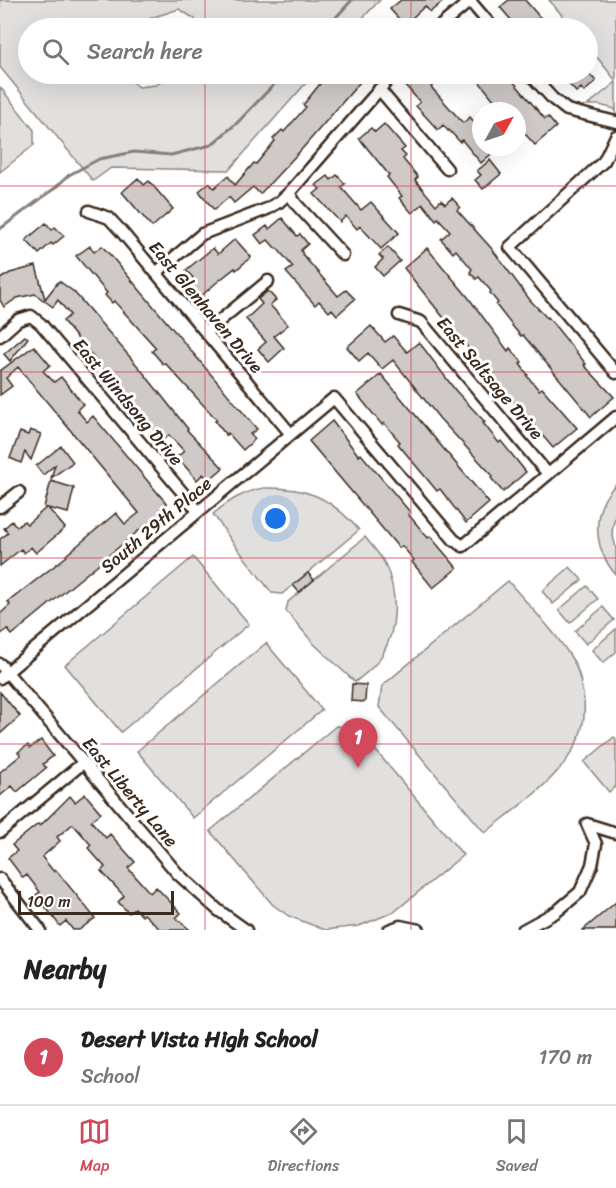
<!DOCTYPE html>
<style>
body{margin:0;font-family:Sriracha,sans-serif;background:#f6f6f6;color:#222}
.compass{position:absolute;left:472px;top:102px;width:54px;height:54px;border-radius:50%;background:#fff;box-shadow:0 6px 24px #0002;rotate:50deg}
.scale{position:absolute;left:18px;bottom:15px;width:156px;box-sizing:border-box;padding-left:6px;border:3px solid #3b2a1e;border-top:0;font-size:16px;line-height:21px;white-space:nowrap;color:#3b2a1e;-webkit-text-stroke:4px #fff;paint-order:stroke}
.you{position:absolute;left:276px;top:519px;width:21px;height:21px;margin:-15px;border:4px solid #fff;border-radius:50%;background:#1a73e8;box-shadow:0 0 0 9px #1a73e833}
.badge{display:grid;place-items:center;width:39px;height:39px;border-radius:50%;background:#d1495b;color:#fff;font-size:20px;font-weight:700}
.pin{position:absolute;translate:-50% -50px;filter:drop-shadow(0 2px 3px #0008)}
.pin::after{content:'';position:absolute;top:32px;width:21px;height:18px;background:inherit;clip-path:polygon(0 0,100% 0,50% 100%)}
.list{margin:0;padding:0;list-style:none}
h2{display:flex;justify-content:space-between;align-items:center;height:78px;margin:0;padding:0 24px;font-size:26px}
h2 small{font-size:20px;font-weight:400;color:#767676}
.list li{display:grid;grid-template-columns:39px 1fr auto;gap:18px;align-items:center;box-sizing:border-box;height:96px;padding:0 24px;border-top:2px solid #e0e0e0}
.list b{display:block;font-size:22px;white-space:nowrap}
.list p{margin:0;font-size:20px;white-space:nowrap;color:#767676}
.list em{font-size:20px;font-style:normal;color:#767676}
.icon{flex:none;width:33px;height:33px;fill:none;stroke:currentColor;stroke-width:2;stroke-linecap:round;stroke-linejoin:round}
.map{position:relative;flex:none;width:616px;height:930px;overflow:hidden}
.search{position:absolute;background:#fff;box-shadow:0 6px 24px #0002;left:18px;right:18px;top:18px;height:66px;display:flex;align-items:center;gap:15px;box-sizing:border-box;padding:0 21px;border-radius:33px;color:#767676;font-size:22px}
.sheet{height:174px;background:#fff}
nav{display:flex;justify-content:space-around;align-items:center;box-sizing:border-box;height:84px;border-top:2px solid #e0e0e0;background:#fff;font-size:16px;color:#767676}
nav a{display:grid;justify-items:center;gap:3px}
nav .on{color:#d1495b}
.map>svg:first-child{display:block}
.green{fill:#e2e0de;stroke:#8e857e;stroke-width:1.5}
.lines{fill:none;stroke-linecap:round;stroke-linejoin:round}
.stream{stroke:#887e77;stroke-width:3}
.building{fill:#cfcac7;stroke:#3b2a1e;stroke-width:1.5}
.minor-casing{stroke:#3b2a1e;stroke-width:15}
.minor{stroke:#fff;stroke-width:10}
.grid{fill:none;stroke:#d1495b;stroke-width:1.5;stroke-opacity:0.55}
.labels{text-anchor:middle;stroke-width:6;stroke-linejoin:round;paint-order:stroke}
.street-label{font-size:18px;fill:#3b2a1e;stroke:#fff}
</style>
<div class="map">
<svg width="616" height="930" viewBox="0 0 616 930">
<rect width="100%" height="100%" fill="#fff"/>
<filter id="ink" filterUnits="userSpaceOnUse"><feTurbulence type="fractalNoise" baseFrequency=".0167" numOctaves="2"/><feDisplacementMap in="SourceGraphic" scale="12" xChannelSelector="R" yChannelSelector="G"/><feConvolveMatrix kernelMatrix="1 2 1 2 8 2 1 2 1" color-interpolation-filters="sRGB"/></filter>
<g filter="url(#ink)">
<!-- green -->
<path class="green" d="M0,0H380L353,28H196L195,19L179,9L151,18L140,28H28V74H123L139,87L156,85L173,74H314L229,170L111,168L93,181L0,67Z
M549,0H616V81L588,46V28H573Z
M616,82V114L615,109L599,105H588Z
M0,87L34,130V145L0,172Z
M616,484V511L612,532L616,548V575C593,548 590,510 616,484Z
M264,488C307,487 330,497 359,530L282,594L272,593L231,540L213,514C229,501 244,491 264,488Z
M365,537C372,546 380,554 385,564C398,593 398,628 382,655C376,666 365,674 355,682L314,644L286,611L288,602Z
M193,557L249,624L121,732L65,665Z
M570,567L582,580L553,604L542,591Z
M508,581C529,606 555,631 572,659C579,669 581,683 583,694C595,758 528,798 485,833L379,707L382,686Z
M587,586L598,599L570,623L559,610Z
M603,607L614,620L586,644L575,631Z
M616,629V652L603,663L592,650Z
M266,643L322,710L193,818L137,751Z
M336,726L357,728L463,855L394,912L359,926L325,930L289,916L273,905L210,831Z
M614,737L616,739V786L609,792L584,762Z"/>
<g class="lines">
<!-- stream -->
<path class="stream" d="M326,28L352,0
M0,229L55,188L69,175L99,159L134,152L171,155L211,145L237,123L284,74"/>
</g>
<!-- building -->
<path class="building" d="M401,0H445L430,12L425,6L413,17L418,22L410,28H407L390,9Z
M509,0H525L549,28H518L500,7Z
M328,74H367L302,149L260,194L253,187L234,203L229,197L214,210L199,191L209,183L214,188L228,176L235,185L254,163L256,164L275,141L273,139L282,130L284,132L306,107L303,105Z
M417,74H427L435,83L431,87L463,123L470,117L481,130V147H499L481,163L462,140L460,142L449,130L448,131L443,125L438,130L416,106L420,102L404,84Z
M484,74H507L545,119L548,117L556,127L535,145L517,125V111H503L477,79Z
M560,74H589L596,81L584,92L581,88L576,92Z
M384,124L405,148L401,151L406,156L403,159L418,177L415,180L436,205L441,200L445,204L452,198L460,207L457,210L492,249L530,300L547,318L548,317L586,364L584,365L614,397L591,417L523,335L521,336L514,328L496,305L498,303L490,293L491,291L479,277L476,279L470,272L472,269L456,250L453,253L441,239L450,231L438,218L436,220L423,204L412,213L399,198L402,196L387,177L389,175L359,138L371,128L375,132Z
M490,160L501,174L483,189L475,180L481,175L477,171Z
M337,175L345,184L341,187L361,210L371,202L399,233L381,249L360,226L357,229L346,216L340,222L314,194L320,189L316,185L328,176L331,180Z
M138,178L144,185L149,181L173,209L152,227L122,192Z
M282,218L297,236L300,234L308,244L301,250L303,255L338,296L346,290L355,299L337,315L332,309L329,312L319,301L315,305L286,272L293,267L277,248L276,249L268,240L262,244L255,235L267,226L269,229Z
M46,223L52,230L55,227L64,236L53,245L51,243L39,254L26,240Z
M235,239L251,257L236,270L235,268L216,283L199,298L186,284L193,278L186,270L213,248L218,254Z
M90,246L94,252L102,246L112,257L257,429L250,434L255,439L243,450L228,433L226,435L215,421L217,420L165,363L163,364L152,351L156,348L114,301L112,303L105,295L107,293L76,256Z
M388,247L400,261L383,276L375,267L383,259L379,255Z
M427,248L468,297L508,351L510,348L522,362L520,364L528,375L527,376L539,390L542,388L577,428L553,448L459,337L404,268Z
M36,266L45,299L59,281L74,292L142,371L188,429L187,430L223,468L209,480L203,474L197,480L177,457L184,451L169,435L163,440L147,422L63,321L70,315L58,300L53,307L35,294L17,298L4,307L0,300V279L10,273Z
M268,291L276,300L270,305L288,325L274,336L284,348L269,362L258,349L266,342L246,319L262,304L258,299Z
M371,326L385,342L393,336L407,352L419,342L456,391L485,422L483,423L499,443L501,441L526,472L503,492L491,478L493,476L440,419L393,360L382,369L368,353L359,361L347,347Z
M25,336L28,338L10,361L4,354Z
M34,346L50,365L43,371L54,382L61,377L83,404L77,410L87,422L93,416L167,504L161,509L166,516L152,528L148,523L12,635L7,629L0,635V614L10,605L8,602L67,556L66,555L116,513L125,524L139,513L18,367L6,378L12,386L0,395V371Z
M381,374L489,503L466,523L440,489L437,491L398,444L400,442L384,423L382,425L357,394Z
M332,421L359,456L361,454L410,512L408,514L428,538L430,536L457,568L433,588L412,562L414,560L402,546L399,548L309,441Z
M30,430L41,434L31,460L25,452L21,463L10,458L20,432L28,435Z
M61,446L73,462L51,478L55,465L43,475L36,466Z
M51,481L74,488L68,513L48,508L65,528L36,553L31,547L24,553L21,549L0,566V539L8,533L4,528L12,521L17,527L24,521L27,524L46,508L44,507Z
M308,573L314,580L299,592L293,585Z
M352,684L366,685L365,702L351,701Z
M0,692L20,716L0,734Z
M41,740L53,756L43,764L46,768L17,792L12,786L0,796V772L21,755L18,752L28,745L30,748Z
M85,794L101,813L91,821L106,838L110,834L135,862L128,868L150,893L156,887L181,913L176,918L190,930H161L144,914L142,916L135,908L129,913L118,902L124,896L101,871L105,867L88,848L91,845L73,824L57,837L60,841L42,857L54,872L56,870L95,918L79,930H73L66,921L60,926L36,895L40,892L27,875L23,878L8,858L17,851L12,845L38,824L40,826L70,796L75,802Z
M616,902V930H583Z"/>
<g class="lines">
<!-- minor casing -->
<g class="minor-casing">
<path id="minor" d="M469,0L493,28
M438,28L470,1
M530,74L553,99L567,110L616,122
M379,89L447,169
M616,136L604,161L510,247L616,373
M289,193L296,204L343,255
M89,211L109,218L121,231L290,433
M156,273L202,234L267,209L279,202L289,193L393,74
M399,315L421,322L548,474
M206,332L268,281
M0,336L18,320L31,316L41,324L198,511
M0,507L19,492
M0,664L178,874L218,910L246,930
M0,678L334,398L454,540L463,546L616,417
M587,824L616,833
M0,832L84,762
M0,879L40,930
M389,930L400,926L419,930
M523,930L556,912L580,892L592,865L596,844L587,824"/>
</g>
<!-- minor -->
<use href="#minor" class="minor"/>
</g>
</g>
<!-- grid -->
<path class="grid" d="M205,0V28M411,0V28M205,74V930M411,74V930M0,186H616M0,372H616M0,558H616M0,744H616"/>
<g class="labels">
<!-- street labels -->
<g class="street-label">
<text transform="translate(206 307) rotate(50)" y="6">East Glenhaven Drive</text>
<text transform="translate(490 378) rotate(50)" y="6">East Saltsage Drive</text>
<text transform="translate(128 402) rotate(50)" y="6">East Windsong Drive</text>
<text transform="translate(156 525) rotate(-40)" y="6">South 29th Place</text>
<text transform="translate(130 792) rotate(50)" y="6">East Liberty Lane</text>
</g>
</g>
</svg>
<svg class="compass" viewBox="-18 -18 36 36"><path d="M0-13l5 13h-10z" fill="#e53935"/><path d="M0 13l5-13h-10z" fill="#767676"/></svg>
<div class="scale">100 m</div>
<div class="you"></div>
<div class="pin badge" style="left:358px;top:768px">1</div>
<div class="search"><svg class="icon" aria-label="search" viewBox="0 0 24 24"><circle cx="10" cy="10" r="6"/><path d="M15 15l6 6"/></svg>Search here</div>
</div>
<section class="sheet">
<h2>Nearby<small></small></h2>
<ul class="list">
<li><span class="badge">1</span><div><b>Desert Vista High School</b><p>School</p></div><em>170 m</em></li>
</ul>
</section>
<nav>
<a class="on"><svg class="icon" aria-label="map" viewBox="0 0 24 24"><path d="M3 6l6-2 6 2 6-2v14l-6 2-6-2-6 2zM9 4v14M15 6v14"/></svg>Map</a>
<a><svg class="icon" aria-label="directions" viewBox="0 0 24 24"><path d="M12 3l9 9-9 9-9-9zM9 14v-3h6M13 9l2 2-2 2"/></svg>Directions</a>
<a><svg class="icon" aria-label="saved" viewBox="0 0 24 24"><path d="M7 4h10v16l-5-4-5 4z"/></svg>Saved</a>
</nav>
